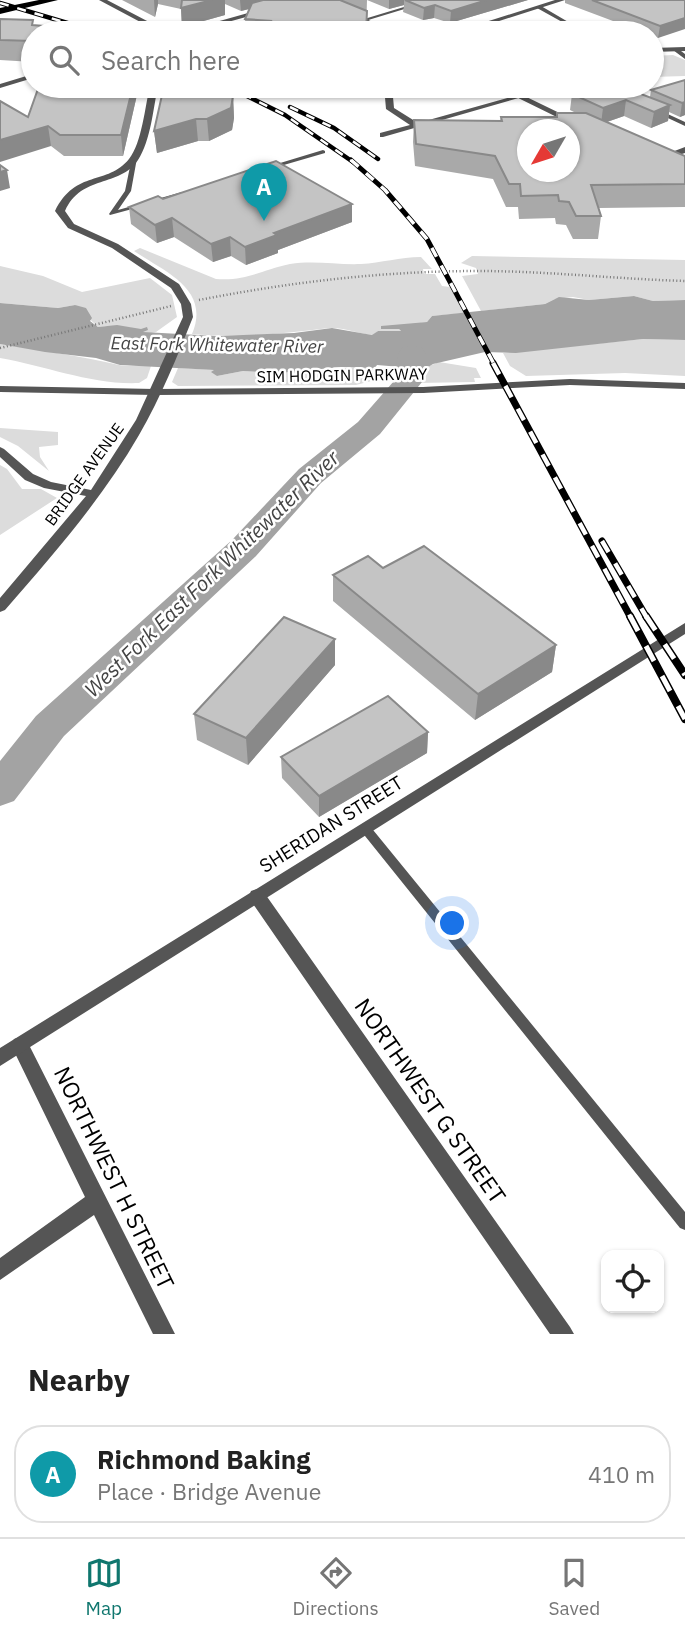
<!DOCTYPE html>
<meta charset="utf-8">
<style>
body{margin:0;font-family:"IBM Plex Sans",sans-serif;background:#f2f2f2;color:#222}
.controls{position:absolute;right:21px;bottom:21px;display:grid;overflow:hidden;border-radius:14px;box-shadow:0 2px 5px #0004}
.controls button{width:63px;height:63px;display:grid;place-items:center;padding:0;border:0;border-bottom:2px solid #e0e0e0;background:#fff;color:#222;font:35px sans-serif}
.compass{position:absolute;left:517px;top:119px;width:63px;height:63px;border-radius:50%;background:#fff;box-shadow:0 2px 5px #0004;rotate:231deg}
.you{position:absolute;left:453px;top:924px;width:24px;height:24px;margin:-18px;border:5px solid #fff;border-radius:50%;background:#1a73e8;box-shadow:0 0 0 10px #1a73e833}
.badge{display:grid;place-items:center;width:46px;height:46px;border-radius:50%;background:#0f766e;color:#fff;font-size:23px;font-weight:700}
.pin{position:absolute;translate:-50% -58px;filter:drop-shadow(0 2px 4px #0008)}
.pin::after{content:'';position:absolute;top:37px;width:24px;height:21px;background:inherit;clip-path:polygon(0 0,100% 0,50% 100%)}
.list{margin:0;padding:0;list-style:none}
h2{display:flex;justify-content:space-between;align-items:center;height:91px;margin:0;padding:0 28px;font-size:30px}
h2 small{font-size:23px;font-weight:400;color:#767676}
.list li{display:grid;grid-template-columns:46px 1fr auto;gap:21px;align-items:center;box-sizing:border-box;height:98px;margin:0 14px 14px;padding:0 14px;border:2px solid #e0e0e0;border-radius:28px}
.list b{display:block;font-size:26px;white-space:nowrap}
.list p{margin:0;font-size:23px;white-space:nowrap;color:#767676}
.list em{font-size:23px;font-style:normal;color:#767676}
.icon{flex:none;width:38px;height:38px;fill:none;stroke:currentColor;stroke-width:2;stroke-linecap:round;stroke-linejoin:round}
.map{position:relative;flex:none;width:685px;height:1334px;overflow:hidden}
.search{position:absolute;background:#fff;box-shadow:0 2px 5px #0004;left:21px;right:21px;top:21px;height:77px;display:flex;align-items:center;gap:18px;box-sizing:border-box;padding:0 24px;border-radius:38px;color:#767676;font-size:26px}
.sheet{height:203px;background:#fff}
nav{display:flex;justify-content:space-around;align-items:center;box-sizing:border-box;height:98px;border-top:2px solid #e0e0e0;background:#fff;font-size:19px;color:#767676}
nav a{display:grid;justify-items:center;gap:4px}
nav .on{color:#0f766e}
.map>svg:first-child{display:block}
.green{fill:#dcdcdc}
.water{fill:#a3a3a3}
.lines{fill:none;stroke-linecap:round;stroke-linejoin:round}
.river{fill:#a3a3a3;fill-rule:evenodd}
.path{stroke:#777;stroke-width:2.5;stroke-dasharray:1 2.5;stroke-linecap:butt}
.service{fill:#555;fill-rule:evenodd}
.minor{fill:#555;fill-rule:evenodd}
.tertiary{fill:#555;fill-rule:evenodd}
.trunk{fill:#000;fill-rule:evenodd}
.rail-far3-casing{stroke:#000;stroke-width:4.5}
.rail-far2-casing{stroke:#000;stroke-width:5}
.rail-far1-casing{stroke:#000;stroke-width:7}
.rail-casing{stroke:#000;stroke-width:8}
.rail-far3{stroke:#fff;stroke-width:2.5;stroke-dasharray:9;stroke-linecap:butt}
.rail-far2{stroke:#fff;stroke-width:3.5;stroke-dasharray:10;stroke-linecap:butt}
.rail-far1{stroke:#fff;stroke-width:4.5;stroke-dasharray:13;stroke-linecap:butt}
.rail{stroke:#fff;stroke-width:5;stroke-dasharray:17;stroke-linecap:butt}
.wall{fill:#a9a9a9}
.shaded-wall{fill:#898989}
.building{fill:#c4c4c4;stroke:#898989;stroke-width:2;fill-rule:evenodd}
.labels{text-anchor:middle;stroke-width:5;stroke-linejoin:round;paint-order:stroke}
.far-street-label{font-size:16px;fill:#000;stroke:#fff}
.far-water-label{font-size:18px;font-style:italic;fill:#444;stroke:#fff}
.street-label{font-size:19px;fill:#000;stroke:#fff}
.water-label{font-size:21px;font-style:italic;fill:#444;stroke:#fff}
.near-street-label{font-size:23px;fill:#000;stroke:#fff}
</style>
<div class="map">
<svg width="685" height="1334" viewBox="0 0 685 1334">
<rect width="100%" height="100%" fill="#fff"/>
<!-- green -->
<path class="green" d="M673,55L685,60V76L652,77V56Z
M140,248L216,279C248,281 261,270 290,264C314,260 337,265 361,264C381,263 400,257 421,257L432,269H423L424,274H435L442,286L450,287L465,313L432,316L427,322L382,329H399L401,331H378L373,335C359,334 344,327 329,328C284,334 237,338 192,334C211,289 165,272 134,251Z
M472,256L685,260V300L653,301L634,296L589,300L573,297L555,299L545,304L481,311L462,276L478,274L476,268L461,263Z
M0,266L43,276L82,292L150,278L172,295L177,317L156,332L147,334C133,326 115,325 98,327L75,305L58,308L0,303Z
M643,339L685,340V376L625,373L526,376L510,366L503,353Z
M0,344C40,350 80,356 119,365C129,367 141,365 151,366L147,378L139,383C91,385 47,366 0,358Z
M439,362L476,368L481,378H474L475,382L416,383V379L429,366Z
M375,366L380,371L379,379L356,385L178,386L172,382L178,368L215,370L217,376L243,371L281,373Z
M0,428L58,432V445L39,447L40,457L49,471L18,446L0,437Z
M0,465L7,469L22,489H41L57,498L0,535Z"/>
<!-- water -->
<path class="water" d="M559,297L589,300L634,296L653,301L685,300V340L643,339L516,353L485,352L433,364L425,369L377,365L375,368L341,367L281,373L243,371L217,376L211,372L214,370L120,365L96,358L45,352L0,344V303L58,308L75,305L86,308L92,318L90,321L98,327L117,325L141,329L147,327L148,330L143,332L217,336L294,333L332,328L372,335L378,331H401L399,329H381V326L427,322L432,316L545,304Z"/>
<g class="lines">
<!-- river -->
<path class="river" d="M412,346L422,348L426,354L422,382L380,434L321,483L256,556L64,736L14,801L0,806V761L36,716L232,540L299,469L358,422L394,381L398,354L402,348Z"/>
<!-- path -->
<path class="path" d="M199,300C291,282 384,271 478,271C547,271 616,279 685,281
M0,348L171,306"/>
<!-- service -->
<path class="service" d="M427,0H434L365,21L361,20Z
M537,6H541L587,33H582L537,8Z
M673,48H677L685,54V59L673,50Z
M500,87L597,88L600,90L597,92L502,90L499,88Z
M655,110H659L685,122V126L655,112Z
M323,150L325,151V153L270,169L267,167Z
M132,157L137,158L131,191L118,210L182,192L185,194L184,195L110,215L109,214L125,191Z
M365,824L369,825L685,1212V1230L680,1228L361,831L360,828L361,825Z"/>
<!-- minor -->
<path class="minor" d="M555,0H565L462,33H451Z
M262,9L264,12L188,33H177Z
M685,47V51L652,52V48Z
M33,74V78L0,88V84Z
M150,86H158C153,109 151,140 138,160C119,188 82,174 65,211L74,224L118,244L179,284L191,304L193,317C177,357 161,397 139,435C102,499 53,555 5,610L0,612V598L86,496L44,488L25,480L0,457V447L4,449L33,474L51,482L91,490L136,420L183,317L181,304L171,288L112,248L68,228L55,211C76,169 107,186 129,159C142,143 145,106 150,86Z
M384,86H392L394,108L418,123L518,95L522,97L383,137H380V133L410,125L386,109Z
M685,147V153L660,161L656,158Z
M570,379L685,383V389L570,385L423,393L417,390L423,387Z
M257,889L263,891L570,1327L574,1334H550L251,901L249,896L251,891Z
M20,1037L26,1039L175,1334H153L94,1215L0,1280V1258L85,1197L11,1045L14,1039Z"/>
<!-- tertiary -->
<path class="tertiary" d="M99,0H107L170,33H161Z
M315,0H324L397,33H388Z
M494,86H504L576,121L569,123Z
M0,386L155,389L423,387L429,390L423,393L155,395L0,392Z
M685,623V634L0,1066V1048Z"/>
<!-- trunk -->
<path class="trunk" d="M39,0H58L0,14V8Z"/>
<!-- rail-far3 casing -->
<g class="rail-far3-casing">
<path id="rail-far3" d="M0,3L101,33
M227,86L285,115L353,162
M290,107L334,128L378,159"/>
</g>
<!-- rail-far2 casing -->
<g class="rail-far2-casing">
<path id="rail-far2" d="M351,160L385,190L427,239L494,364"/>
</g>
<!-- rail-far1 casing -->
<g class="rail-far1-casing">
<path id="rail-far1" d="M493,363L631,618
M602,541L647,618"/>
</g>
<!-- rail casing -->
<g class="rail-casing">
<path id="rail" d="M630,616L685,719
M646,616L685,675"/>
</g>
<!-- rail-far3 -->
<use href="#rail-far3" class="rail-far3"/>
<!-- rail-far2 -->
<use href="#rail-far2" class="rail-far2"/>
<!-- rail-far1 -->
<use href="#rail-far1" class="rail-far1"/>
<!-- rail -->
<use href="#rail" class="rail"/>
</g>
<!-- wall -->
<path class="wall" d="M122,0H528L450,23L434,18L423,20L403,12L404,5L389,9L367,0L366,33H370H246L245,19L249,9L241,11L225,4V15L182,27L181,9L158,4L155,17Z
M565,0H685L658,38L652,36V33H645L565,3Z
M0,19L33,20V25L59,27L60,33H33V62L0,60Z
M685,80V115L680,117L669,112L668,121L651,128L624,116L607,122L685,156V207L599,208L601,216L598,239H573L566,225L556,224L555,218L519,219L518,207H506L493,179L415,166L413,142L414,120L500,121L501,117H557L576,113L570,110L572,94L650,97L651,90Z
M139,86L123,156H64L51,146L28,117Z
M335,86H382V89Z
M233,96L234,118L232,130L209,141H198L157,153L154,131Z
M163,199L352,222L278,250V253L246,265L231,256L213,262L174,237L157,243L131,224L129,207Z
M383,568L556,645L552,672L475,720L333,601V575Z
M335,639V665L248,765L197,740L194,714Z
M428,732L427,753L319,817L282,778L281,757Z"/>
<!-- shaded-wall -->
<path class="shaded-wall" d="M154,0H158V4L155,17Z
M212,0H225V15L182,27L181,8Z
M240,0H278V2L241,11Z
M389,0H404V5L389,9Z
M487,0H528L450,23L451,11Z
M435,5L434,18L423,20L424,8Z
M685,18V29L658,38L660,26Z
M59,27L60,33H54Z
M133,86H139L123,156L121,135Z
M233,96L234,118L232,130L209,141L207,119Z
M626,100L624,116L601,124L603,108Z
M685,102V115L680,117L682,103Z
M670,105L668,121L651,128L654,112Z
M196,119L198,141L157,153L154,131Z
M48,126L51,146L0,162V140Z
M7,170L10,188L0,191V172Z
M352,204V222L278,250V253L246,265L245,247L274,233Z
M172,218L174,237L157,243L155,225Z
M230,237L231,256L213,262L211,244Z
M335,639V665L248,765L246,738Z
M556,645L552,672L475,720L478,694Z
M428,732L427,753L319,817V796Z"/>
<!-- building -->
<path class="building" d="M182,0H212L181,8Z
M263,0H340L367,11L366,33H370H266L271,21L245,19L252,3Z
M405,0H487L451,11L435,5L424,8Z
M592,0H685V18L660,26Z
M0,19L33,20L32,25L59,27L54,33H33V41L0,40Z
M685,80V102L682,103L651,90Z
M39,86H133L121,135H60L48,126L0,140V101L28,117Z
M164,86H230L233,96L231,108L207,119H196L154,131Z
M597,86H620L670,105L654,112L626,100L603,108L572,94Z
M557,113H586L685,156V184L591,185L601,216H576L569,202L559,201L558,195L521,196L520,184H509L495,156L416,144L414,120L502,121L501,117H557ZM528,130H570V172H528Z
M276,161L352,204L274,233L277,235L245,247L230,237L211,244L172,218L155,225L129,207L158,196L163,199Z
M0,165L7,170L0,172Z
M424,546L556,645L478,694L333,575L368,556L383,568Z
M284,617L335,639L246,738L194,714Z
M388,696L428,732L319,796L281,757Z"/>
<g class="labels">
<!-- far-street labels -->
<g class="far-street-label">
<text transform="translate(342 375) rotate(-1)" y="6">SIM HODGIN PARKWAY</text>
<text transform="translate(84 474) rotate(-54)" y="6">BRIDGE AVENUE</text>
</g>
<!-- far-water labels -->
<g class="far-water-label">
<text transform="translate(217 345) rotate(1)" y="6">East Fork Whitewater River</text>
</g>
<!-- street labels -->
<g class="street-label">
<text transform="translate(331 824) rotate(-32)" y="7">SHERIDAN STREET</text>
</g>
<!-- water labels -->
<g class="water-label">
<text transform="translate(212 574) rotate(-44)" y="7">West Fork East Fork Whitewater River</text>
</g>
<!-- near-street labels -->
<g class="near-street-label">
<text transform="translate(430 1101) rotate(55)" y="8">NORTHWEST G STREET</text>
<text transform="translate(114 1178) rotate(64)" y="8">NORTHWEST H STREET</text>
</g>
</g>
</svg>
<div class="controls">
<button><svg class="icon" aria-label="locate" viewBox="0 0 24 24"><circle cx="12" cy="12" r="6"/><path d="M12 2v4M12 18v4M2 12h4M18 12h4"/></svg></button>
</div>
<svg class="compass" viewBox="-18 -18 36 36"><path d="M0-13l5 13h-10z" fill="#e53935"/><path d="M0 13l5-13h-10z" fill="#767676"/></svg>
<div class="you"></div>
<div class="pin badge" style="left:264px;top:221px;background:#0f9aa8">A</div>
<div class="search"><svg class="icon" aria-label="search" viewBox="0 0 24 24"><circle cx="10" cy="10" r="6"/><path d="M15 15l6 6"/></svg>Search here</div>
</div>
<section class="sheet">
<h2>Nearby<small></small></h2>
<ul class="list">
<li><span class="badge" style="background:#0f9aa8">A</span><div><b>Richmond Baking</b><p>Place · Bridge Avenue</p></div><em>410 m</em></li>
</ul>
</section>
<nav>
<a class="on"><svg class="icon" aria-label="map" viewBox="0 0 24 24"><path d="M3 6l6-2 6 2 6-2v14l-6 2-6-2-6 2zM9 4v14M15 6v14"/></svg>Map</a>
<a><svg class="icon" aria-label="directions" viewBox="0 0 24 24"><path d="M12 3l9 9-9 9-9-9zM9 14v-3h6M13 9l2 2-2 2"/></svg>Directions</a>
<a><svg class="icon" aria-label="saved" viewBox="0 0 24 24"><path d="M7 4h10v16l-5-4-5 4z"/></svg>Saved</a>
</nav>
